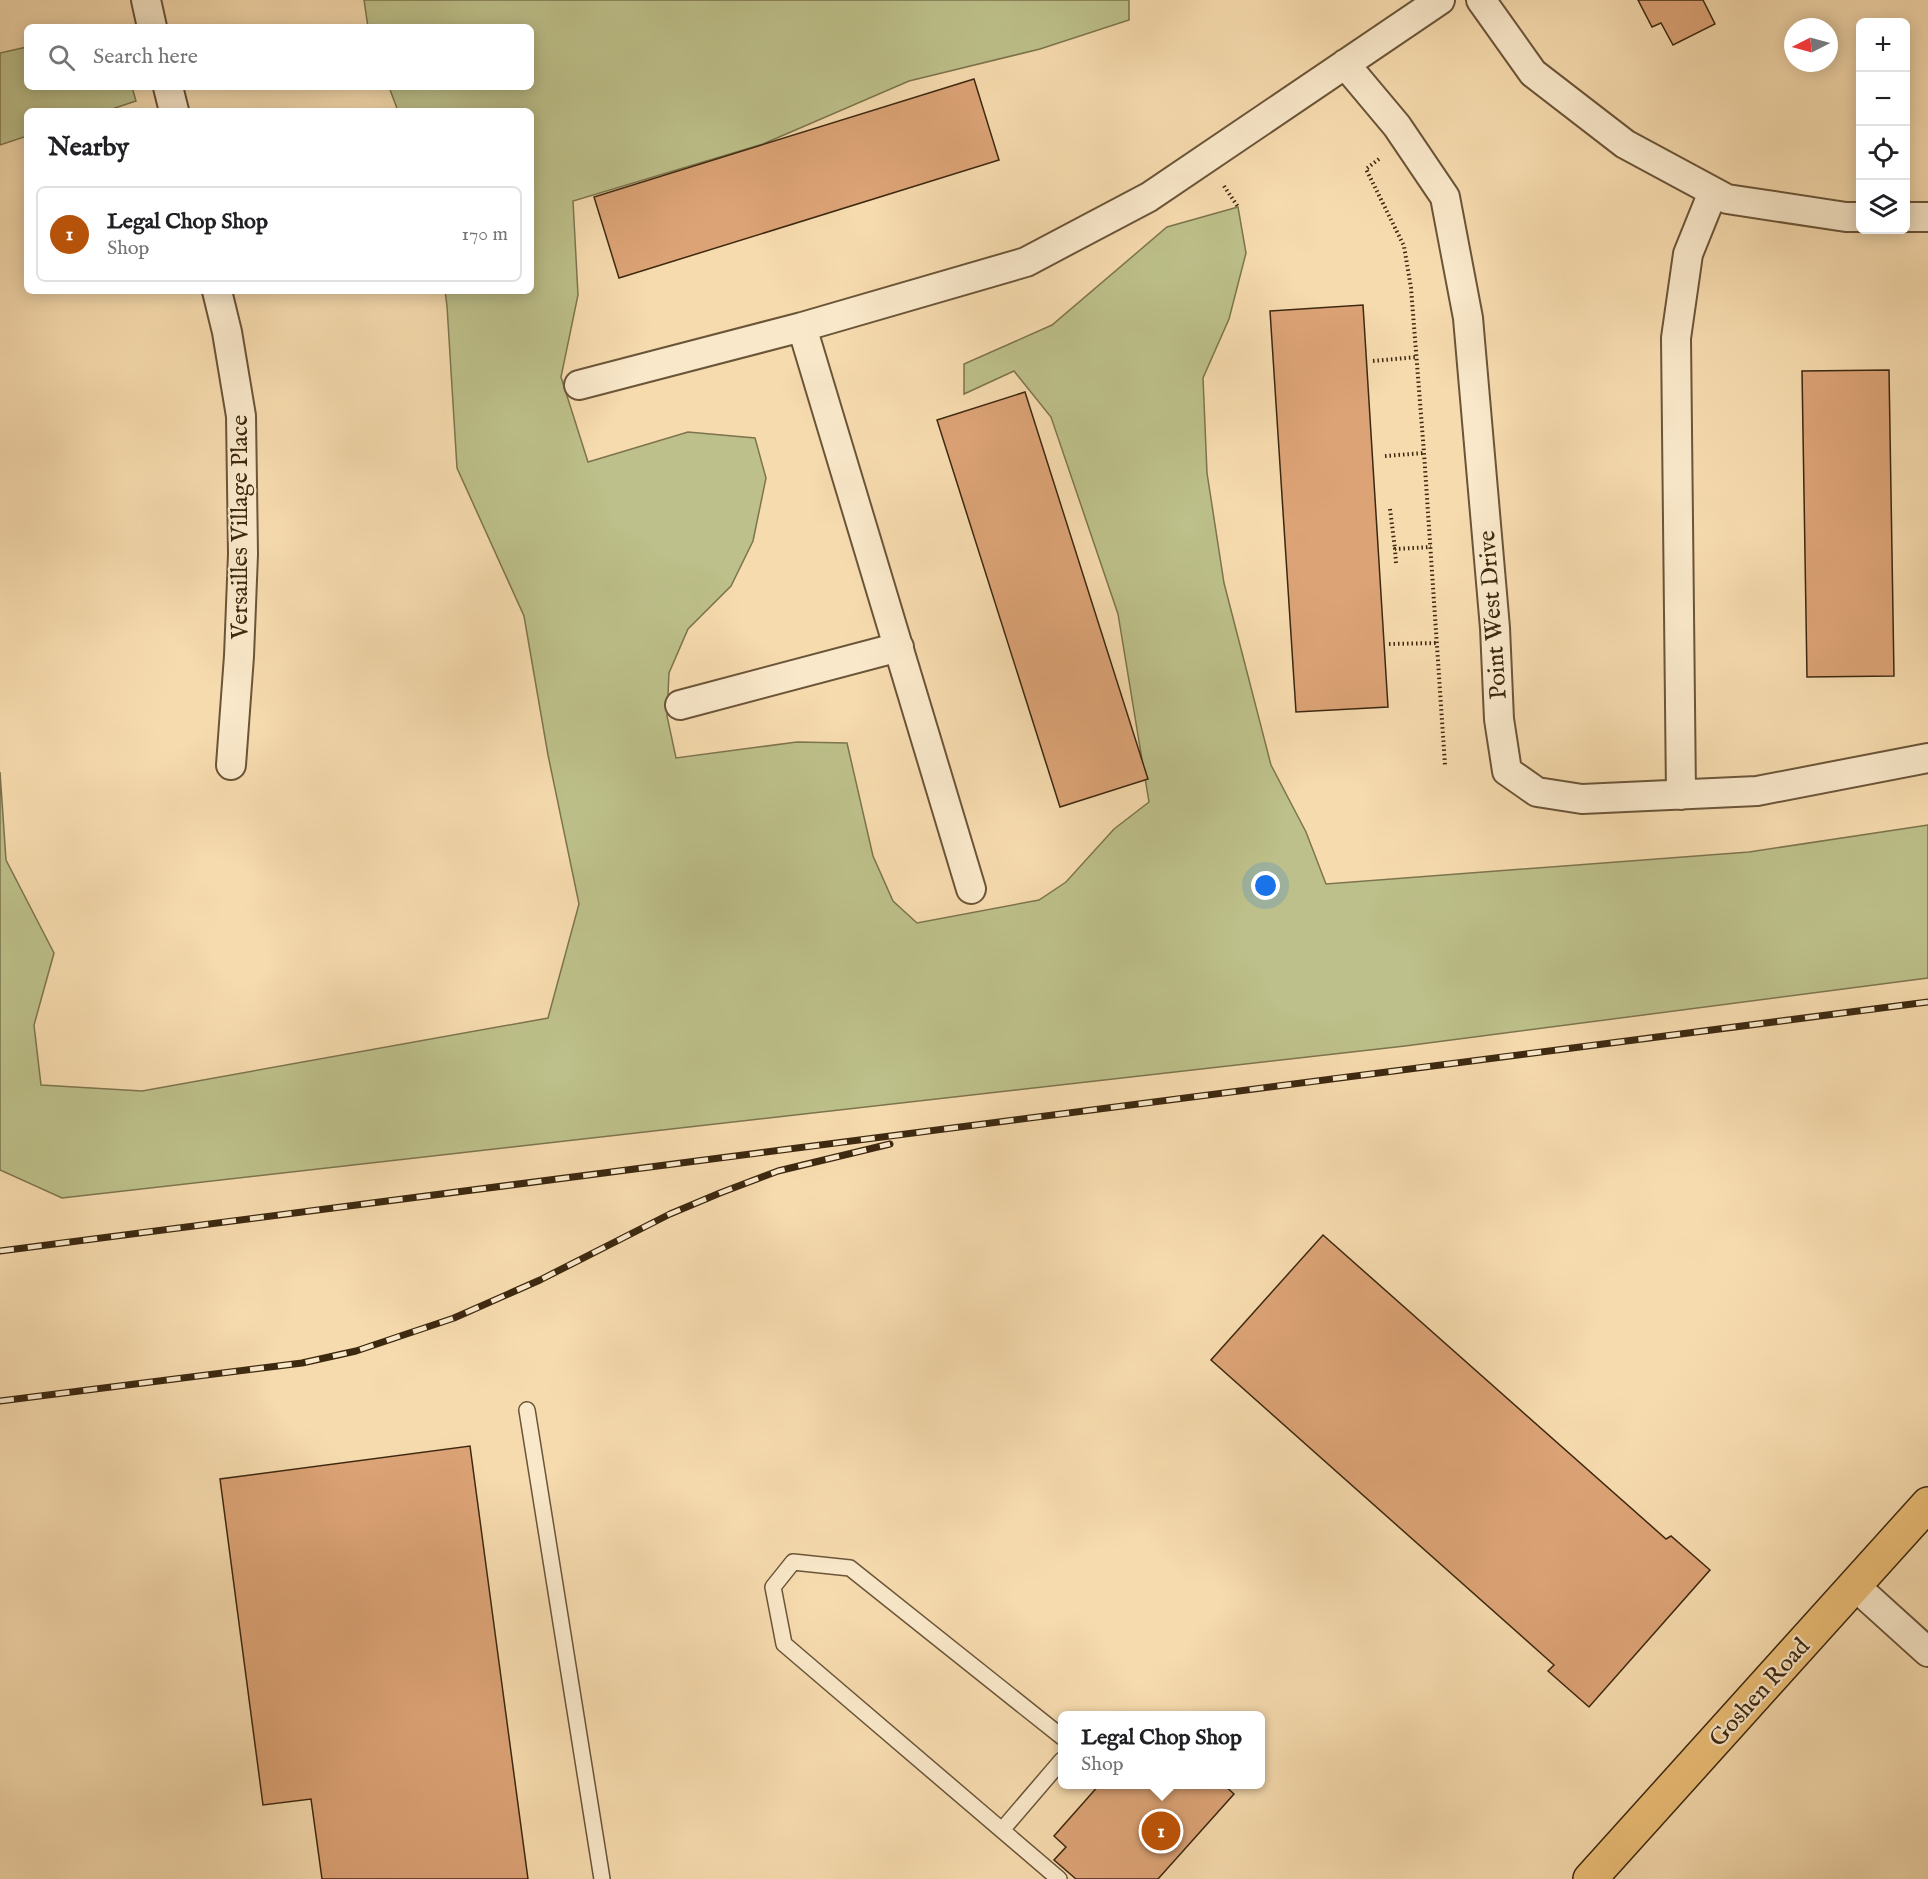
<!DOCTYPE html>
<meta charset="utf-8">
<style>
body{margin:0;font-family:"IM FELL English",serif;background:#f2f2f2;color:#202124}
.controls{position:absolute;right:18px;top:18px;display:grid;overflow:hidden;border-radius:9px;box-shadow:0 3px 15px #0003}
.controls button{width:54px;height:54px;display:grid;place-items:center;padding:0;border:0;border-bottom:2px solid #e0e0e0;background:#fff;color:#202124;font:30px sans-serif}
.compass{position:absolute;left:1784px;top:18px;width:54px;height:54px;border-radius:50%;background:#fff;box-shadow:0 3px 15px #0003;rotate:264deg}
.you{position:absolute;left:1266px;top:886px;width:21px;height:21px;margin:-15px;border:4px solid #fff;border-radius:50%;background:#1a73e8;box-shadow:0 0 0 9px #1a73e833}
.badge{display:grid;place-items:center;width:39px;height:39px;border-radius:50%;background:#b45309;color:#fff;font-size:20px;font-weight:700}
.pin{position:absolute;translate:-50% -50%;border:3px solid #fff;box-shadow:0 2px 6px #0006}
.popup{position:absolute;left:1058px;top:1711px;width:207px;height:78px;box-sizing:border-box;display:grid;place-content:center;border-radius:9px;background:#fff;filter:drop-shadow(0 2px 4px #0005);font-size:20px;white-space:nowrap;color:#757577}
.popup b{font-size:22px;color:#202124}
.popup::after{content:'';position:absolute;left:50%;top:100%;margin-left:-12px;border:12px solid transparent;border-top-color:#fff}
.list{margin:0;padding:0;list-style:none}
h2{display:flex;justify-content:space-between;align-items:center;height:78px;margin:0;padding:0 24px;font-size:26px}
h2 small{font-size:20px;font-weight:400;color:#757577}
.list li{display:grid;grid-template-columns:39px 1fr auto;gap:18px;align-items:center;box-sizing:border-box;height:96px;margin:0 12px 12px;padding:0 12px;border:2px solid #e0e0e0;border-radius:9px}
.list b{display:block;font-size:22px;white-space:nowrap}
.list p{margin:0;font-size:20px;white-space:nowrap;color:#757577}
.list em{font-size:20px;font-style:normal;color:#757577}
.icon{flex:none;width:33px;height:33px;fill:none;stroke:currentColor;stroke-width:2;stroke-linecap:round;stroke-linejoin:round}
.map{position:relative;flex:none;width:1928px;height:1879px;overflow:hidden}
.search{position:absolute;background:#fff;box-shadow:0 3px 15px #0003;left:24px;top:24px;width:510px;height:66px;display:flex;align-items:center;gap:15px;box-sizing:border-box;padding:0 21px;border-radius:9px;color:#757577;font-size:22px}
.panel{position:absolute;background:#fff;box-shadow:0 3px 15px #0003;left:24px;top:108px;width:510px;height:186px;border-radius:9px}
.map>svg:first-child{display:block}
.green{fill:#bdc08a;stroke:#7d744d;stroke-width:1.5}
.building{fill:#dca376;stroke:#3d2810;stroke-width:1.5}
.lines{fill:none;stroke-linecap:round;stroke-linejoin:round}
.lane-casing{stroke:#6b5538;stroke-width:18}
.street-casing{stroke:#6b5538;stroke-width:32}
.primary-casing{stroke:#3d2810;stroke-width:36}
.path{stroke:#3d2810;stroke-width:4;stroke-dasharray:1.5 3;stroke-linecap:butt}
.lane{stroke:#f9e8ca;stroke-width:15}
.street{stroke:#f9e8ca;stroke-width:28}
.primary{stroke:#ebbe77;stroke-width:33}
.rail-casing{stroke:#3d2810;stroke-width:7}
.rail{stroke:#f9e8ca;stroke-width:4.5;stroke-dasharray:14;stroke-linecap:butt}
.labels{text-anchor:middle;stroke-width:4.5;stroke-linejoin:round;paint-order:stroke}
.street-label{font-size:24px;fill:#3d2810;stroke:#f9e8ca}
</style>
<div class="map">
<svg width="1928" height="1879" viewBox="0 0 1928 1879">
<rect width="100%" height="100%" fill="#f6dbae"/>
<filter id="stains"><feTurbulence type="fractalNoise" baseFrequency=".00333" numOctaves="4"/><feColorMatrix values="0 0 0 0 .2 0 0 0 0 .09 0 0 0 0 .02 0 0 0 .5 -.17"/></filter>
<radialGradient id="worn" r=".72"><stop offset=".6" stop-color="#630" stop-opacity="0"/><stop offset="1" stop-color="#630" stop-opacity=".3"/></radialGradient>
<!-- green -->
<path class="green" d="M364,0H1129V20L1040,49L909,81L763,144L573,201L578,295L561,377L588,462L688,432L755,438L766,478L753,541L731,586L688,629L669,673L667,716L676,758L797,742L847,743L873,856L893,901L917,923L1039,900L1066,882L1114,829L1149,802L1118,614L1051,417L1014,371L964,394V364L1052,325L1167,227L1238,207L1246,253L1229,319L1203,378L1207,473L1224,583L1271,765L1306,832L1326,884L1749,852L1928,825V978L1405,1046L62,1198L0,1170V772L6,860L54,953L34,1025L41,1085L142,1091L548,1018L579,904L548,755L524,616L457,468L447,306L445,291H531V111H398L389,87H531V27H368Z
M27,47V87H132L136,101L106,111H27V136L0,145V53Z"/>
<!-- building -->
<path class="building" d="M1638,0H1703L1715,24L1673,45L1661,23L1652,27Z
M974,79L999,160L619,278L594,197Z
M1363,305L1388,707L1296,712L1270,311Z
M1889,370L1894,676L1807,677L1802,371Z
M1025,392L1148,779L1060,807L937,420Z
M1323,1235L1666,1539L1671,1536L1710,1570L1589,1707L1548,1671L1554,1665L1211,1360Z
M470,1446L528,1879H322L311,1799L263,1805L220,1479Z
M1100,1784H1223L1234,1794L1158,1879H1076L1054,1860L1066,1847L1054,1836Z"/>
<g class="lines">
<!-- lane casing -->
<g class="lane-casing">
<path id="lane" d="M527,1410L602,1879
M1002,1830L1062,1760
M1059,1879L784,1644L773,1587L793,1562L850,1568L1062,1737"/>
</g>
<!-- street casing -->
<g class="street-casing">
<path id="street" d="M146,0L152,27
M1481,0L1533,73L1625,144L1727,199L1846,217H1860
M1345,64L1397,126L1445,197L1468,318L1495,628L1499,719L1507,771L1537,792L1582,799L1757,791L1928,758
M168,87L174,111
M1906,217H1928
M217,291L227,332L241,416L243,554L239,656L231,765
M802,327L971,889
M579,385L802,327L1026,262L1149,197L1440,0
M680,705L899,647
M1681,795L1676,338L1688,254L1713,192
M1855,1586L1928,1652"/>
</g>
<!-- primary casing -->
<g class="primary-casing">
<path id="primary" d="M1590,1879L1928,1504"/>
</g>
<!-- path -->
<path class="path" d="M1379,159L1366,169L1404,246L1411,288L1424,453L1445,765
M1224,186L1238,207
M1373,361L1417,357
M1385,456L1424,453
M1390,509L1395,549
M1396,563L1395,549L1431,547
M1389,644L1437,643"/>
<!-- lane -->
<use href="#lane" class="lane"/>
<!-- street -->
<use href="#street" class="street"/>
<!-- primary -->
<use href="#primary" class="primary"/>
<!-- rail casing -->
<g class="rail-casing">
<path id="rail" d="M0,1251L1928,1002
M0,1401L302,1363L356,1351L454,1318L540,1280L670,1214L720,1193L778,1171L890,1144"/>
</g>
<!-- rail -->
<use href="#rail" class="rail"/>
</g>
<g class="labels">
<!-- street labels -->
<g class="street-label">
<text transform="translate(239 527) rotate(-90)" y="8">Versailles Village Place</text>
<text transform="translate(1492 615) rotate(-94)" y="8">Point West Drive</text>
<text transform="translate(1759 1692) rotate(-48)" y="8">Goshen Road</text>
</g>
</g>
<rect width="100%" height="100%" filter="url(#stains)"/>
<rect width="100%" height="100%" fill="url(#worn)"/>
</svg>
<div class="controls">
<button>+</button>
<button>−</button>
<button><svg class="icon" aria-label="locate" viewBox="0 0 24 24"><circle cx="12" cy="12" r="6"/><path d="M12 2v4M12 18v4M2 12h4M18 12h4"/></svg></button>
<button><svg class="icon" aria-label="layers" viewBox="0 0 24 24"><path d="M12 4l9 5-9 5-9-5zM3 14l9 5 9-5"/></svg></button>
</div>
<svg class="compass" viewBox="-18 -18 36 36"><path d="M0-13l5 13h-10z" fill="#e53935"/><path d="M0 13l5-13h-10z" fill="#757577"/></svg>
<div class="you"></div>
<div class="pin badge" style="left:1161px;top:1831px">1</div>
<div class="popup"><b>Legal Chop Shop</b>Shop</div>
<div class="search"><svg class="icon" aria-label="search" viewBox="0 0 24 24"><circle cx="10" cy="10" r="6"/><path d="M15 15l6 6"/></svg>Search here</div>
<section class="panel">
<h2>Nearby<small></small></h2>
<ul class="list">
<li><span class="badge">1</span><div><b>Legal Chop Shop</b><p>Shop</p></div><em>170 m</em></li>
</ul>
</section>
</div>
